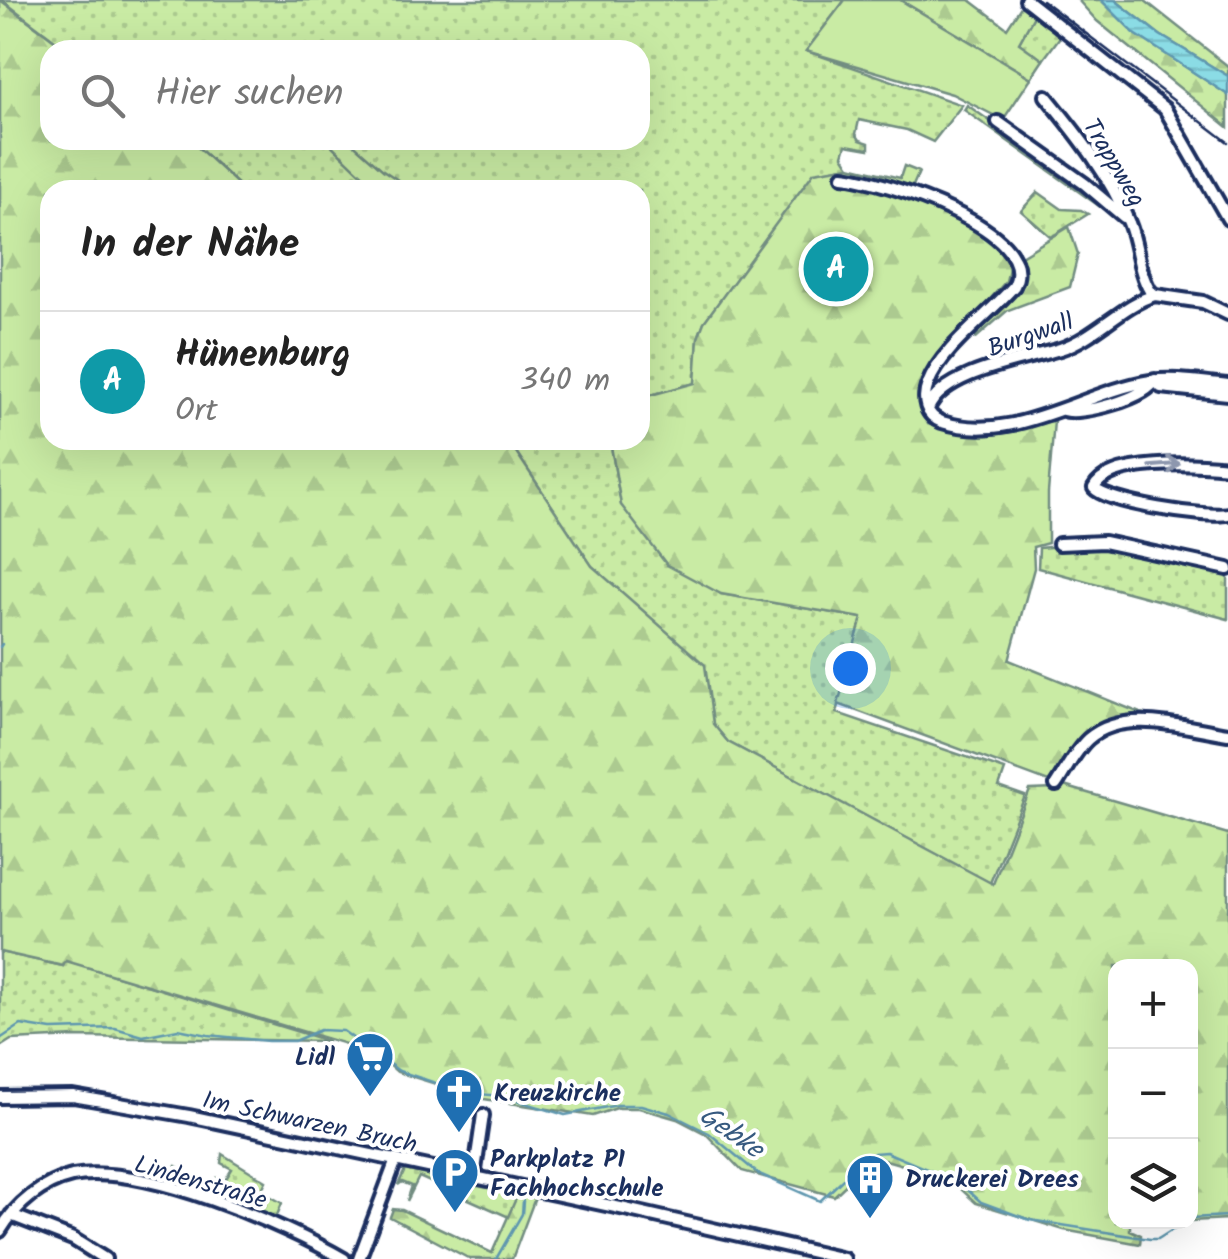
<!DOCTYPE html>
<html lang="de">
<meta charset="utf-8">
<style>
body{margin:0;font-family:Kalam,sans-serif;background:#f6f6f6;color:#222}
.controls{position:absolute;right:30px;bottom:30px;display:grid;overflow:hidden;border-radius:20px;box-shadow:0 10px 40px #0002}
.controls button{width:90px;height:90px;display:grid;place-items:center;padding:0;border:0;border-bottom:2px solid #e0e0e0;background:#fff;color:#222;font:50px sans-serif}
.you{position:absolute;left:850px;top:668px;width:35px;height:35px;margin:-25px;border:8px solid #fff;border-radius:50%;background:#1a73e8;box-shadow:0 0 0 15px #1a73e833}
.badge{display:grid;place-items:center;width:65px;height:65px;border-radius:50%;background:#1f6fb2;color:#fff;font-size:32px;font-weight:700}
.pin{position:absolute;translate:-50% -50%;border:5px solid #fff;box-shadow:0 2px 10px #0006}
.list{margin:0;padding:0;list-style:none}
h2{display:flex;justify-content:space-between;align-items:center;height:130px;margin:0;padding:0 40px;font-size:42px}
h2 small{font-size:32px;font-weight:400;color:#767676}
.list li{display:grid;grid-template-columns:65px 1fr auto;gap:30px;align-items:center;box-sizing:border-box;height:140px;padding:0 40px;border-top:2px solid #e0e0e0}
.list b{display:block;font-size:38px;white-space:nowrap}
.list p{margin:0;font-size:32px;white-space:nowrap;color:#767676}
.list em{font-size:32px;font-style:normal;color:#767676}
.icon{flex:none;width:55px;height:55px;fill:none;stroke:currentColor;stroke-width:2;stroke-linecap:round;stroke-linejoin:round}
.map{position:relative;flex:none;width:1228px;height:1259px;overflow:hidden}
.search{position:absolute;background:#fff;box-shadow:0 10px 40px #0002;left:40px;top:40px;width:610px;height:110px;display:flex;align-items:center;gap:25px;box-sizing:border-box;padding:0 35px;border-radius:30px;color:#767676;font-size:38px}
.panel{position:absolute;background:#fff;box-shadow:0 10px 40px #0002;left:40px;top:180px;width:610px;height:270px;border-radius:30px}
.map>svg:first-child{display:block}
.grass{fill:url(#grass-dots);stroke:#728d81;stroke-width:2.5}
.forest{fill:url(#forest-firs);stroke:#728d81;stroke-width:2.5}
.garden{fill:#c9eba4;stroke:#728d81;stroke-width:2.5}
.water{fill:url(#water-rules);stroke:#5e97af;stroke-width:2.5}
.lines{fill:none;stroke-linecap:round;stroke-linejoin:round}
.stream{stroke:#5e97af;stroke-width:2.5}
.minor-casing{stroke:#1b2f5e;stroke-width:18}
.minor{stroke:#fff;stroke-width:10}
.rail{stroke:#1b2f5e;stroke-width:2.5}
.oneway{stroke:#8d97ae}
.labels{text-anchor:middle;stroke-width:8;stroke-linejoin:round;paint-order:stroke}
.street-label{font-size:25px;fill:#1b2f5e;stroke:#fff}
.poi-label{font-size:25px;font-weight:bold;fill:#1b2f5e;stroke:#fff;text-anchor:start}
.water-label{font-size:28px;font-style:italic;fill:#375a80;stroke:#fff}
</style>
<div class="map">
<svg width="1228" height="1259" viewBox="0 0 1228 1259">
<defs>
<pattern id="grass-dots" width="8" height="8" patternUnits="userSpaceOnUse" patternTransform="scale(2.5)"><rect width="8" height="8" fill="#c9eba4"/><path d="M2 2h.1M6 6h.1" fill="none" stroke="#acca90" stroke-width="1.8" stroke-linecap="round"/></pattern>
<pattern id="forest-firs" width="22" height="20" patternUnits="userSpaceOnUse" patternTransform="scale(2.5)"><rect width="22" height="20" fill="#c9eba4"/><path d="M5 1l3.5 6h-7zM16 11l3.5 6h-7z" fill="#acca90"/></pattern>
<pattern id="water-rules" width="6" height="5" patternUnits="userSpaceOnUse" patternTransform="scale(2.5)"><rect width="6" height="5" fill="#8bdce5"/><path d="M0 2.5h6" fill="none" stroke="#77bdc7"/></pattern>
</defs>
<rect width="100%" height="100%" fill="#fff"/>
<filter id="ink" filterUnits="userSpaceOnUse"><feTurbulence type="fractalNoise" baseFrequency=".01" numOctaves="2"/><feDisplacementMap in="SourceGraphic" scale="20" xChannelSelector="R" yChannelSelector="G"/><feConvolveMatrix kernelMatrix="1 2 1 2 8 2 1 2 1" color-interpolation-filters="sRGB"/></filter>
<g filter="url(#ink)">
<!-- grass -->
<path class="grass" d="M2,0H845L806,51L962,105L933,142L907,130L859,120L856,134L860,140L869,143V149L846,145L843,155L850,166L814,173L704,322L698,338L695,383L640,398V190H244L190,140H640V50H68Z
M1035,14L1062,34L1043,60L1019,43Z
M967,105L1080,184L1121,217L1120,221L964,110Z
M1038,192L1062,209L1081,210L1088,214L1051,237L1021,211Z
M508,440H610L621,505L721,594L862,618L837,713L1005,770L999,787L1025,796L990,883L728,742L713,724L704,665L592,566Z
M1094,543L1228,572V619L1038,568L1039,548Z
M0,952L63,966L65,960L328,1041L76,1037L11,1040L0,1047Z
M222,1154L266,1181L261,1191L282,1203L276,1218L208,1192L167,1181L176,1166L212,1187L217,1178L224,1182L232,1169L221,1163Z
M405,1170L457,1182L454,1192L462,1196L468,1184L518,1194L509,1217L419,1177L407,1201L412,1186L402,1182L398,1185Z"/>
<!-- forest -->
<path class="forest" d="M0,0L68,50H50V140H190L244,190H50V440H508L592,566L705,665L713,724L728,742L993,884L1030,790L1056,789L1057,785L838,704L862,618L721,594L667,565L621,505L610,440H640V398L695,383L698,338L704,322L814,172L850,166L900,178L904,166L919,172L909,195C944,208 986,231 1011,260L1006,281L933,364L918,394L928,424L983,431L1054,421L1048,493V543L1033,547L1034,568L1009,660L1140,713L1228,732V738C1189,732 1129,714 1094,741C1080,751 1068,771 1057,784L1228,834V1219L1191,1221L1190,966H1116V1222H1130V1230L1141,1235L1140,1244L1064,1230L976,1203L949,1178L875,1157L834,1196L742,1171L706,1134L677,1119L639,1108H617L593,1116L484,1099L397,1072L376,1053L66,961L63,966L0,952Z
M900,0H970L1007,28L1022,5L1035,14L1019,43L1043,60L1031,78Z
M1078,0H1101L1136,34L1228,95V127L1097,21Z
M1115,0H1144L1228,66V76L1160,35Z
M326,140H349L383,170L413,190H378Z
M1069,227L1078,254L1070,287L1008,310L976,338L972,332C996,308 1023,293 1021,256Z
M518,1194L535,1198L512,1259H470L390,1217L393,1209L402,1210L492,1253Z"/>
<!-- garden -->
<path class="garden" d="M845,0H900L1031,78L1003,120L952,94L806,51Z"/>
<!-- water -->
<path class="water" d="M1101,0H1115L1160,35L1228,76V95L1135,34Z"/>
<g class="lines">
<!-- stream -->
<path class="stream" d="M0,647L2,644
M0,1039L21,1025L52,1030L115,1028L143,1036L178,1029L208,1035L268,1041H294L320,1030L343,1031L399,1071L466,1093L503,1096L565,1115L618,1105H641L669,1113L709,1133L757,1173L820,1201L864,1159L874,1153L886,1152L936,1173L951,1175L981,1202L1030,1220L1150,1239H1158L1185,1222
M1190,1218L1228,1216
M496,1259L522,1214L523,1201"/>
<!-- minor casing -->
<g class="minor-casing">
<path id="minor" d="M1026,0L1165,109L1228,219
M1046,96C1078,135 1110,175 1129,223C1138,244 1138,272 1150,291L1155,295L1203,302L1228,314
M998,122L1085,184L1124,217
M843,176C881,180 1043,230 1014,286C989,315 941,349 928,384C922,399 925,416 942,422C1014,445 1082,392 1151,381C1175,377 1204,383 1228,385
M928,409C943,371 1025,360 1060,349C1095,338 1123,304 1155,295
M1063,410C1081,416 1147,398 1155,380L1161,387L1228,394
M1228,467C1198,464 1109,458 1094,488C1107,503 1206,518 1228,514
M1059,544L1104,542L1228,569
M1056,785C1066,770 1075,751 1088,739C1124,707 1187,728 1228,734
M0,1097L73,1096L189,1116L625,1209L844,1259
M474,1177L483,1115
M11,1215L73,1239L105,1259
M0,1231C16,1204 42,1183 72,1176C141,1163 284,1224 344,1259
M359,1259L396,1160"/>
</g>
<!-- minor -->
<use href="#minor" class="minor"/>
<!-- rail -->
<path class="rail" d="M1042,0L1228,142"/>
</g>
<!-- one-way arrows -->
<defs><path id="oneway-shaft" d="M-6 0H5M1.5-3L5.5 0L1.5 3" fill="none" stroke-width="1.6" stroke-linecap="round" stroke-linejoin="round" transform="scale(2.5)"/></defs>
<use class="oneway" href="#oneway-shaft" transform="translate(1165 465) rotate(-5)"/>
</g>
<!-- icons -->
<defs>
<g id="supermarket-pin" transform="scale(2.5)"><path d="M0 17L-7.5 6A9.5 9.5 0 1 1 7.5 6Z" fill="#1f6fb2" stroke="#fff"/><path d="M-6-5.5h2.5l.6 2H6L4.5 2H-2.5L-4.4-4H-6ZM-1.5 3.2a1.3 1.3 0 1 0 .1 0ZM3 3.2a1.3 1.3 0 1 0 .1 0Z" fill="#fff"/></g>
<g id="church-pin" transform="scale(2.5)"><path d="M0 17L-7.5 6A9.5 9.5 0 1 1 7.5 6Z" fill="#1f6fb2" stroke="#fff"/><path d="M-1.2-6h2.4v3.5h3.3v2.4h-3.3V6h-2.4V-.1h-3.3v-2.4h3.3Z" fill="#fff"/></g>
<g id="parking-pin" transform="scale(2.5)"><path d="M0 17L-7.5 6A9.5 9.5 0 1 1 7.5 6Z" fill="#1f6fb2" stroke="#fff"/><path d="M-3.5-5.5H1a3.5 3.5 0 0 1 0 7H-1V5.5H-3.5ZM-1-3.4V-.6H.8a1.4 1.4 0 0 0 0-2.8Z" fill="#fff"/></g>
<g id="building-pin" transform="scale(2.5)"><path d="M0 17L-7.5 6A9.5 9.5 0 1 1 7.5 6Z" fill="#1f6fb2" stroke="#fff"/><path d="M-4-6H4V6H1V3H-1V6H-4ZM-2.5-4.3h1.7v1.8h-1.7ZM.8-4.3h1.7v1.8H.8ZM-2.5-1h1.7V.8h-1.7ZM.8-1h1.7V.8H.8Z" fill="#fff"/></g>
</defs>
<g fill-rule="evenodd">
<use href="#supermarket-pin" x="370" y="1056"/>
<use href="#church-pin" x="459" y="1092"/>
<use href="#parking-pin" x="455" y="1172"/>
<use href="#building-pin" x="870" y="1178"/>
</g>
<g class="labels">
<!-- street labels -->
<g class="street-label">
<text transform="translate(1115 162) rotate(59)" y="9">Trappweg</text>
<text transform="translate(1030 334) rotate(-19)" y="9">Burgwall</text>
<text transform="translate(310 1121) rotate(12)" y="9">Im Schwarzen Bruch</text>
<text transform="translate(201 1181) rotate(16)" y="9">Lindenstraße</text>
</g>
<!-- poi labels -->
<g class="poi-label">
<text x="335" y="1065" text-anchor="end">Lidl</text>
<text x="494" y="1101">Kreuzkirche</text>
<text x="490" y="1167">Parkplatz P1<tspan x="490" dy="29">Fachhochschule</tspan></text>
<text x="905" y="1187">Druckerei Drees</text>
</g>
<!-- water labels -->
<g class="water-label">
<text transform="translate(732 1131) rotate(35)" y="10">Gebke</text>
</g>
</g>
</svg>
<div class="controls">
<button>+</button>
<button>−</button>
<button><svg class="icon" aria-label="layers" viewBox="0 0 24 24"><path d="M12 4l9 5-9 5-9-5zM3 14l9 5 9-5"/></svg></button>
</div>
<div class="you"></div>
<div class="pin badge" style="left:836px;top:269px;background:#0f9aa8">A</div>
<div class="search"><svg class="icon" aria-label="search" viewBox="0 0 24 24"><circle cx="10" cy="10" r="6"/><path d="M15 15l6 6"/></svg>Hier suchen</div>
<section class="panel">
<h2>In der Nähe<small></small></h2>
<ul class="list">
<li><span class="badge" style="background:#0f9aa8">A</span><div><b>Hünenburg</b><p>Ort</p></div><em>340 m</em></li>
</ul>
</section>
</div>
